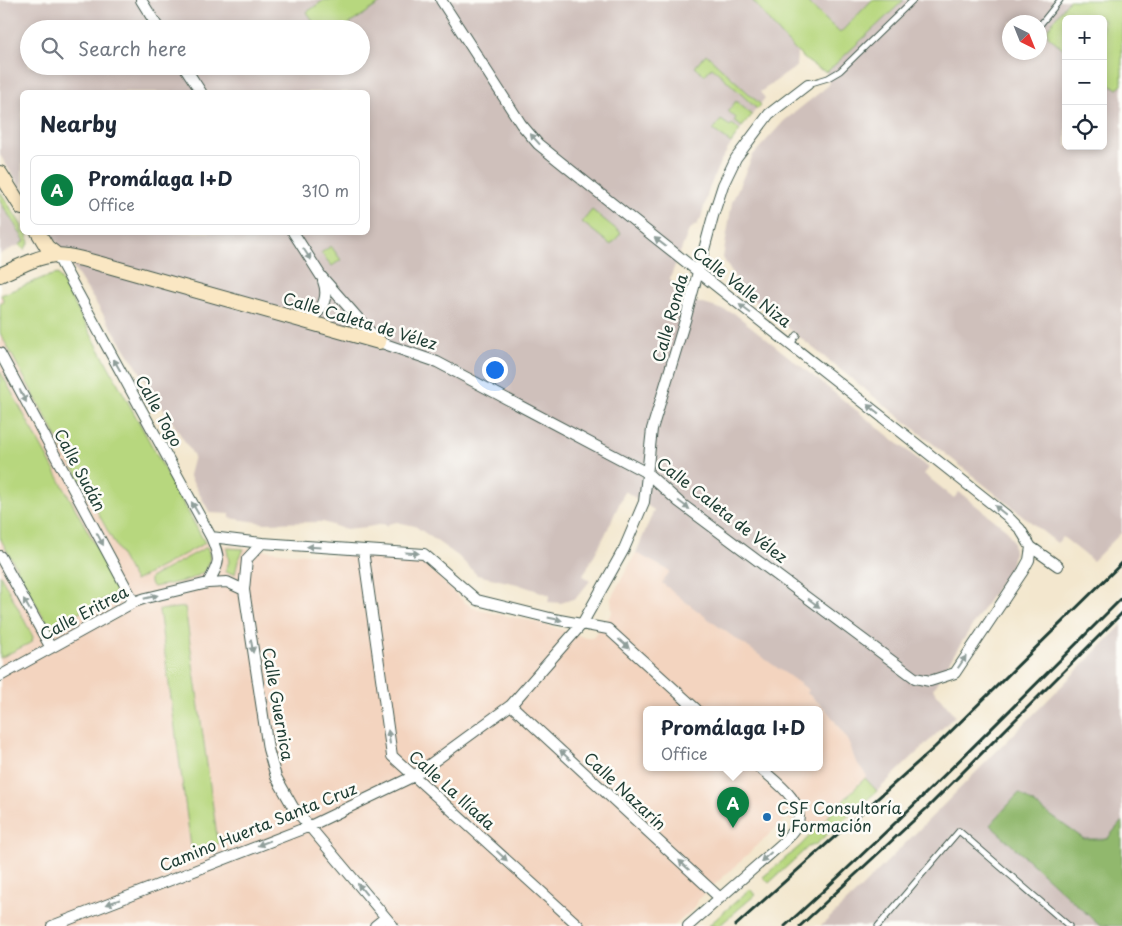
<!DOCTYPE html>
<meta charset="utf-8">
<style>
body{margin:0;font-family:"Playpen Sans",sans-serif;background:#f2f2f3;color:#1f2937}
.controls{position:absolute;right:15px;top:15px;display:grid;overflow:hidden;border-radius:8px;box-shadow:0 2px 8px #0003}
.controls button{width:45px;height:45px;display:grid;place-items:center;padding:0;border:0;border-bottom:1px solid #e0e1e3;background:#fff;color:#1f2937;font:25px sans-serif}
.compass{position:absolute;left:1002px;top:15px;width:45px;height:45px;border-radius:50%;background:#fff;box-shadow:0 2px 8px #0003;rotate:137deg}
.you{position:absolute;left:494px;top:369px;width:18px;height:18px;margin:-12px;border:4px solid #fff;border-radius:50%;background:#1a73e8;box-shadow:0 0 0 8px #1a73e833}
.badge{display:grid;place-items:center;width:32px;height:32px;border-radius:50%;background:#0b8043;color:#fff;font-size:16px;font-weight:700}
.pin{position:absolute;translate:-50% -41px;filter:drop-shadow(0 1px 2px #0008)}
.pin::after{content:'';position:absolute;top:26px;width:18px;height:15px;background:inherit;clip-path:polygon(0 0,100% 0,50% 100%)}
.popup{position:absolute;left:643px;top:706px;width:180px;height:65px;box-sizing:border-box;display:grid;place-content:center;border-radius:8px;background:#fff;filter:drop-shadow(0 1px 4px #0005);font-size:16px;white-space:nowrap;color:#747a83}
.popup b{font-size:19px;color:#1f2937}
.popup::after{content:'';position:absolute;left:50%;top:100%;margin-left:-10px;border:10px solid transparent;border-top-color:#fff}
.list{margin:0;padding:0;list-style:none}
h2{display:flex;justify-content:space-between;align-items:center;height:65px;margin:0;padding:0 20px;font-size:21px}
h2 small{font-size:16px;font-weight:400;color:#747a83}
.list li{display:grid;grid-template-columns:32px 1fr auto;gap:15px;align-items:center;box-sizing:border-box;height:70px;margin:0 10px 10px;padding:0 10px;border:1px solid #e0e1e3;border-radius:8px}
.list b{display:block;font-size:19px;white-space:nowrap}
.list p{margin:0;font-size:16px;white-space:nowrap;color:#747a83}
.list em{font-size:16px;font-style:normal;color:#747a83}
.icon{flex:none;width:28px;height:28px;fill:none;stroke:currentColor;stroke-width:2;stroke-linecap:round;stroke-linejoin:round}
.map{position:relative;flex:none;width:1122px;height:926px;overflow:hidden}
.search{position:absolute;background:#fff;box-shadow:0 2px 8px #0003;left:20px;top:20px;width:350px;height:55px;display:flex;align-items:center;gap:12px;box-sizing:border-box;padding:0 18px;border-radius:28px;color:#747a83;font-size:19px}
.panel{position:absolute;background:#fff;box-shadow:0 2px 8px #0003;left:20px;top:90px;width:350px;height:145px;border-radius:8px}
.map>svg:first-child{display:block}
.built{fill:#f3d4bf;fill-rule:evenodd}
.industrial{fill:#cfc0bb;fill-rule:evenodd}
.green{fill:#b7d77e;stroke:#6b8a59}
.forest{fill:#91b86d;stroke:#587a50}
.lines{fill:none;stroke-linecap:round;stroke-linejoin:round}
.lane-casing{stroke:#3f564b;stroke-width:7}
.street-casing{stroke:#3f564b;stroke-width:12}
.secondary-casing{stroke:#3f564b;stroke-width:16}
.lane{stroke:#fff;stroke-width:5}
.street{stroke:#fff;stroke-width:10}
.secondary{stroke:#fae7c3;stroke-width:14}
.rail{stroke:#1f3d34;stroke-width:3}
.oneway{fill:#8f9e9a}
.poi-dot{fill:#1f6fb2;stroke:#fdfcf7;stroke-width:2}
.labels{text-anchor:middle;stroke-width:5;stroke-linejoin:round;paint-order:stroke}
.street-label{font-size:16px;fill:#1f3d34;stroke:#fdfcf7}
.poi-label{font-size:16px;fill:#1f3d34;stroke:#fdfcf7;text-anchor:start}
</style>
<div class="map">
<svg width="1122" height="926" viewBox="0 0 1122 926">
<rect width="100%" height="100%" fill="#fdfcf7"/>
<filter id="ink" filterUnits="userSpaceOnUse"><feTurbulence type="fractalNoise" baseFrequency=".02" numOctaves="2"/><feDisplacementMap in="SourceGraphic" scale="10" xChannelSelector="R" yChannelSelector="G"/><feConvolveMatrix kernelMatrix="1 2 1 2 8 2 1 2 1" color-interpolation-filters="sRGB"/></filter>
<filter id="wash" filterUnits="userSpaceOnUse"><feTurbulence type="fractalNoise" baseFrequency=".0096" numOctaves="4" result="noise"/><feDisplacementMap in="SourceGraphic" scale="20" xChannelSelector="R" yChannelSelector="G"/><feGaussianBlur stdDeviation="1.12" result="paint"/><feColorMatrix in="noise" values="0 0 0 0 0 0 0 0 0 0 0 0 0 0 0 0 0 1.4 0 .05"/><feComposite in="paint" operator="in"/></filter>
<g filter="url(#wash)">
<rect width="100%" height="100%" fill="#f3e7ce"/>
<!-- built -->
<path class="built" d="M58,274L205,543L290,553L336,556L345,554L416,561L425,564L464,602L478,610L541,623L586,638L593,637L612,613L611,598L636,553L670,571L715,624L810,690L807,693L826,709L848,740L855,760L867,776L810,834L787,818L723,877L698,900L693,909L674,926H25L22,921L10,924L0,923V296L45,277ZM647,709H819V767H647Z"/>
<!-- industrial -->
<path class="industrial" d="M0,0H752L797,53L796,67L760,92L765,98L740,130L720,162L709,189L701,218L697,224L689,230L670,278L676,296L734,313L929,468L924,474L928,477L954,498L959,492L1007,530L1013,541L1014,552L1012,564L949,662L933,689L955,716L877,791L865,778L867,776L855,760L848,740L826,709L807,693L809,690L715,624L686,602L662,583L670,571L636,553L654,510L625,491L605,535L583,576L590,581L576,598L561,603L548,602L550,595L517,584L477,575L458,556L415,526L397,522L388,524V526L383,524L368,527L344,529L323,522L264,523L230,518V514L210,513L189,475L194,456L51,233L368,232V92H22V190L0,155ZM29,29H361V66H29Z
M805,0H1122V532L1093,561L1063,537L1057,543L743,292L723,258L732,202L753,155L784,121L829,85L827,72L840,33ZM1066,19H1103V146H1066ZM1010,22H1040V52H1010Z
M0,191L22,226V232L27,233L29,243L24,250L19,245L0,254Z
M1122,625V926H821L856,893Z"/>
<!-- green -->
<path class="green" d="M324,0H385L342,29H318L307,12Z
M752,0H805L840,33L872,0H904L827,72C800,64 770,21 752,0Z
M1069,0H1122V85L1117,89L1103,79V19H1066V51L1048,36V28Z
M706,54L759,103L761,105L757,109L712,67L705,75L695,67Z
M736,101L752,115L742,127L734,121L736,118L728,111Z
M721,120L730,126L732,124L740,130L731,143L713,130Z
M0,191L22,226V232L27,233L29,243L24,250L19,245L25,241L0,201Z
M592,210L621,233L611,245L582,222Z
M331,246L341,260L332,266L321,253Z
M58,274L205,543L135,581L0,333V303L4,301L1,295L45,277Z
M0,371L120,590L50,629L0,538Z
M207,547C221,580 176,582 154,587L150,584V578Z
M227,548L244,549L238,561L235,574L225,572L229,562Z
M0,574L33,637L32,642L0,658Z
M185,607L217,836L218,839L234,834L235,837L192,854L159,610Z
M865,778L877,791L815,845L808,847L769,883L763,877L800,846Z
M750,889L755,895L719,926H708Z"/>
<!-- forest -->
<path class="forest" d="M1019,793L1084,839H1107L1122,821V926H1100L990,825Z"/>
</g>
<g filter="url(#ink)">
<g class="lines">
<!-- lane casing -->
<g class="lane-casing">
<path id="lane" d="M1040,25L1060,0
M808,84L828,78L840,71L913,0
M791,344L797,335
M878,926L959,831L1069,926"/>
</g>
<!-- street casing -->
<g class="street-casing">
<path id="street" d="M141,0L159,29
M441,0L521,124L538,144C693,269 850,391 1006,515L1020,529L1031,547L1058,566
M184,66L201,92
M293,232L321,276L379,342L437,362L647,473L679,502L915,678L930,681L955,673L1023,571L1029,560L1031,547
M57,255L211,537C221,560 220,562 208,583
M307,322C321,312 330,299 323,281
M0,353L134,602
M211,537L262,543
M363,550L392,756L579,926
M0,556L51,648
M0,676L134,602L146,598L208,583L227,582L244,590
M511,705L720,898
M52,926L310,826L414,776L511,705L582,624L624,549L644,502L652,429L686,317L713,216L723,185L736,158L769,114L808,84
M375,926L385,918
M393,926L293,807L276,777L268,749L244,590L247,559L262,543L424,554L477,600L554,619L608,629L696,709
M688,926L785,841C788,836 794,830 797,825C807,802 773,780 759,767"/>
</g>
<!-- secondary casing -->
<g class="secondary-casing">
<path id="secondary" d="M0,173L22,208
M38,232L47,247L57,255
M0,275C18,267 36,257 55,255C69,254 92,262 105,265L379,342"/>
</g>
<!-- lane -->
<use href="#lane" class="lane"/>
<!-- street -->
<use href="#street" class="street"/>
<!-- secondary -->
<use href="#secondary" class="secondary"/>
<!-- rail -->
<path class="rail" d="M735,926L935,747L1122,563
M785,926C901,821 1011,709 1122,598
M800,926L926,809L1122,613"/>
</g>
<!-- one-way arrows -->
<defs><path id="oneway-solid" d="M-6-.8H1V-3.2L6.5 0L1 3.2V.8H-6Z" transform="scale(1.25)"/></defs>
<g class="oneway">
<use href="#oneway-solid" transform="translate(535 139) rotate(-132)"/>
<use href="#oneway-solid" transform="translate(660 242) rotate(-142)"/>
<use href="#oneway-solid" transform="translate(307 254) rotate(57)"/>
<use href="#oneway-solid" transform="translate(745 309) rotate(-143)"/>
<use href="#oneway-solid" transform="translate(117 365) rotate(-119)"/>
<use href="#oneway-solid" transform="translate(23 396) rotate(62)"/>
<use href="#oneway-solid" transform="translate(873 409) rotate(-142)"/>
<use href="#oneway-solid" transform="translate(684 505) rotate(37)"/>
<use href="#oneway-solid" transform="translate(195 508) rotate(-120)"/>
<use href="#oneway-solid" transform="translate(1000 510) rotate(-141)"/>
<use href="#oneway-solid" transform="translate(100 539) rotate(62)"/>
<use href="#oneway-solid" transform="translate(314 547) rotate(-176)"/>
<use href="#oneway-solid" transform="translate(412 553) rotate(4)"/>
<use href="#oneway-solid" transform="translate(151 597) rotate(-14)"/>
<use href="#oneway-solid" transform="translate(814 603) rotate(37)"/>
<use href="#oneway-solid" transform="translate(27 605) rotate(-119)"/>
<use href="#oneway-solid" transform="translate(555 619) rotate(12)"/>
<use href="#oneway-solid" transform="translate(624 644) rotate(42)"/>
<use href="#oneway-solid" transform="translate(252 646) rotate(81)"/>
<use href="#oneway-solid" transform="translate(962 662) rotate(-56)"/>
<use href="#oneway-solid" transform="translate(389 737) rotate(-98)"/>
<use href="#oneway-solid" transform="translate(565 755) rotate(-137)"/>
<use href="#oneway-solid" transform="translate(264 843) rotate(159)"/>
<use href="#oneway-solid" transform="translate(502 856) rotate(43)"/>
<use href="#oneway-solid" transform="translate(766 857) rotate(138)"/>
<use href="#oneway-solid" transform="translate(684 865) rotate(-137)"/>
<use href="#oneway-solid" transform="translate(362 889) rotate(-129)"/>
<use href="#oneway-solid" transform="translate(113 902) rotate(159)"/>
</g>
</g>
<!-- markers -->
<circle class="poi-dot" cx="767" cy="817" r="5"/>
<g class="labels">
<!-- street labels -->
<g class="street-label">
<text transform="translate(742 287) rotate(38)" y="6">Calle Valle Niza</text>
<text transform="translate(670 318) rotate(-74)" y="6">Calle Ronda</text>
<text transform="translate(360 321) rotate(17)" y="6">Calle Caleta de Vélez</text>
<text transform="translate(159 411) rotate(61)" y="6">Calle Togo</text>
<text transform="translate(80 470) rotate(62)" y="6">Calle Sudán</text>
<text transform="translate(722 510) rotate(38)" y="6">Calle Caleta de Vélez</text>
<text transform="translate(84 613) rotate(-28)" y="6">Calle Eritrea</text>
<text transform="translate(278 704) rotate(80)" y="6">Calle Guernica</text>
<text transform="translate(452 790) rotate(42)" y="6">Calle La Ilíada</text>
<text transform="translate(625 791) rotate(43)" y="6">Calle Nazarín</text>
<text transform="translate(258 827) rotate(-22)" y="6">Camino Huerta Santa Cruz</text>
</g>
<!-- poi labels -->
<g class="poi-label">
<text x="777" y="814">CSF Consultoría<tspan x="777" dy="18">y Formación</tspan></text>
</g>
</g>
</svg>
<div class="controls">
<button>+</button>
<button>−</button>
<button><svg class="icon" aria-label="locate" viewBox="0 0 24 24"><circle cx="12" cy="12" r="6"/><path d="M12 2v4M12 18v4M2 12h4M18 12h4"/></svg></button>
</div>
<svg class="compass" viewBox="-18 -18 36 36"><path d="M0-13l5 13h-10z" fill="#e53935"/><path d="M0 13l5-13h-10z" fill="#747a83"/></svg>
<div class="you"></div>
<div class="pin badge" style="left:733px;top:828px">A</div>
<div class="popup"><b>Promálaga I+D</b>Office</div>
<div class="search"><svg class="icon" aria-label="search" viewBox="0 0 24 24"><circle cx="10" cy="10" r="6"/><path d="M15 15l6 6"/></svg>Search here</div>
<section class="panel">
<h2>Nearby<small></small></h2>
<ul class="list">
<li><span class="badge">A</span><div><b>Promálaga I+D</b><p>Office</p></div><em>310 m</em></li>
</ul>
</section>
</div>
